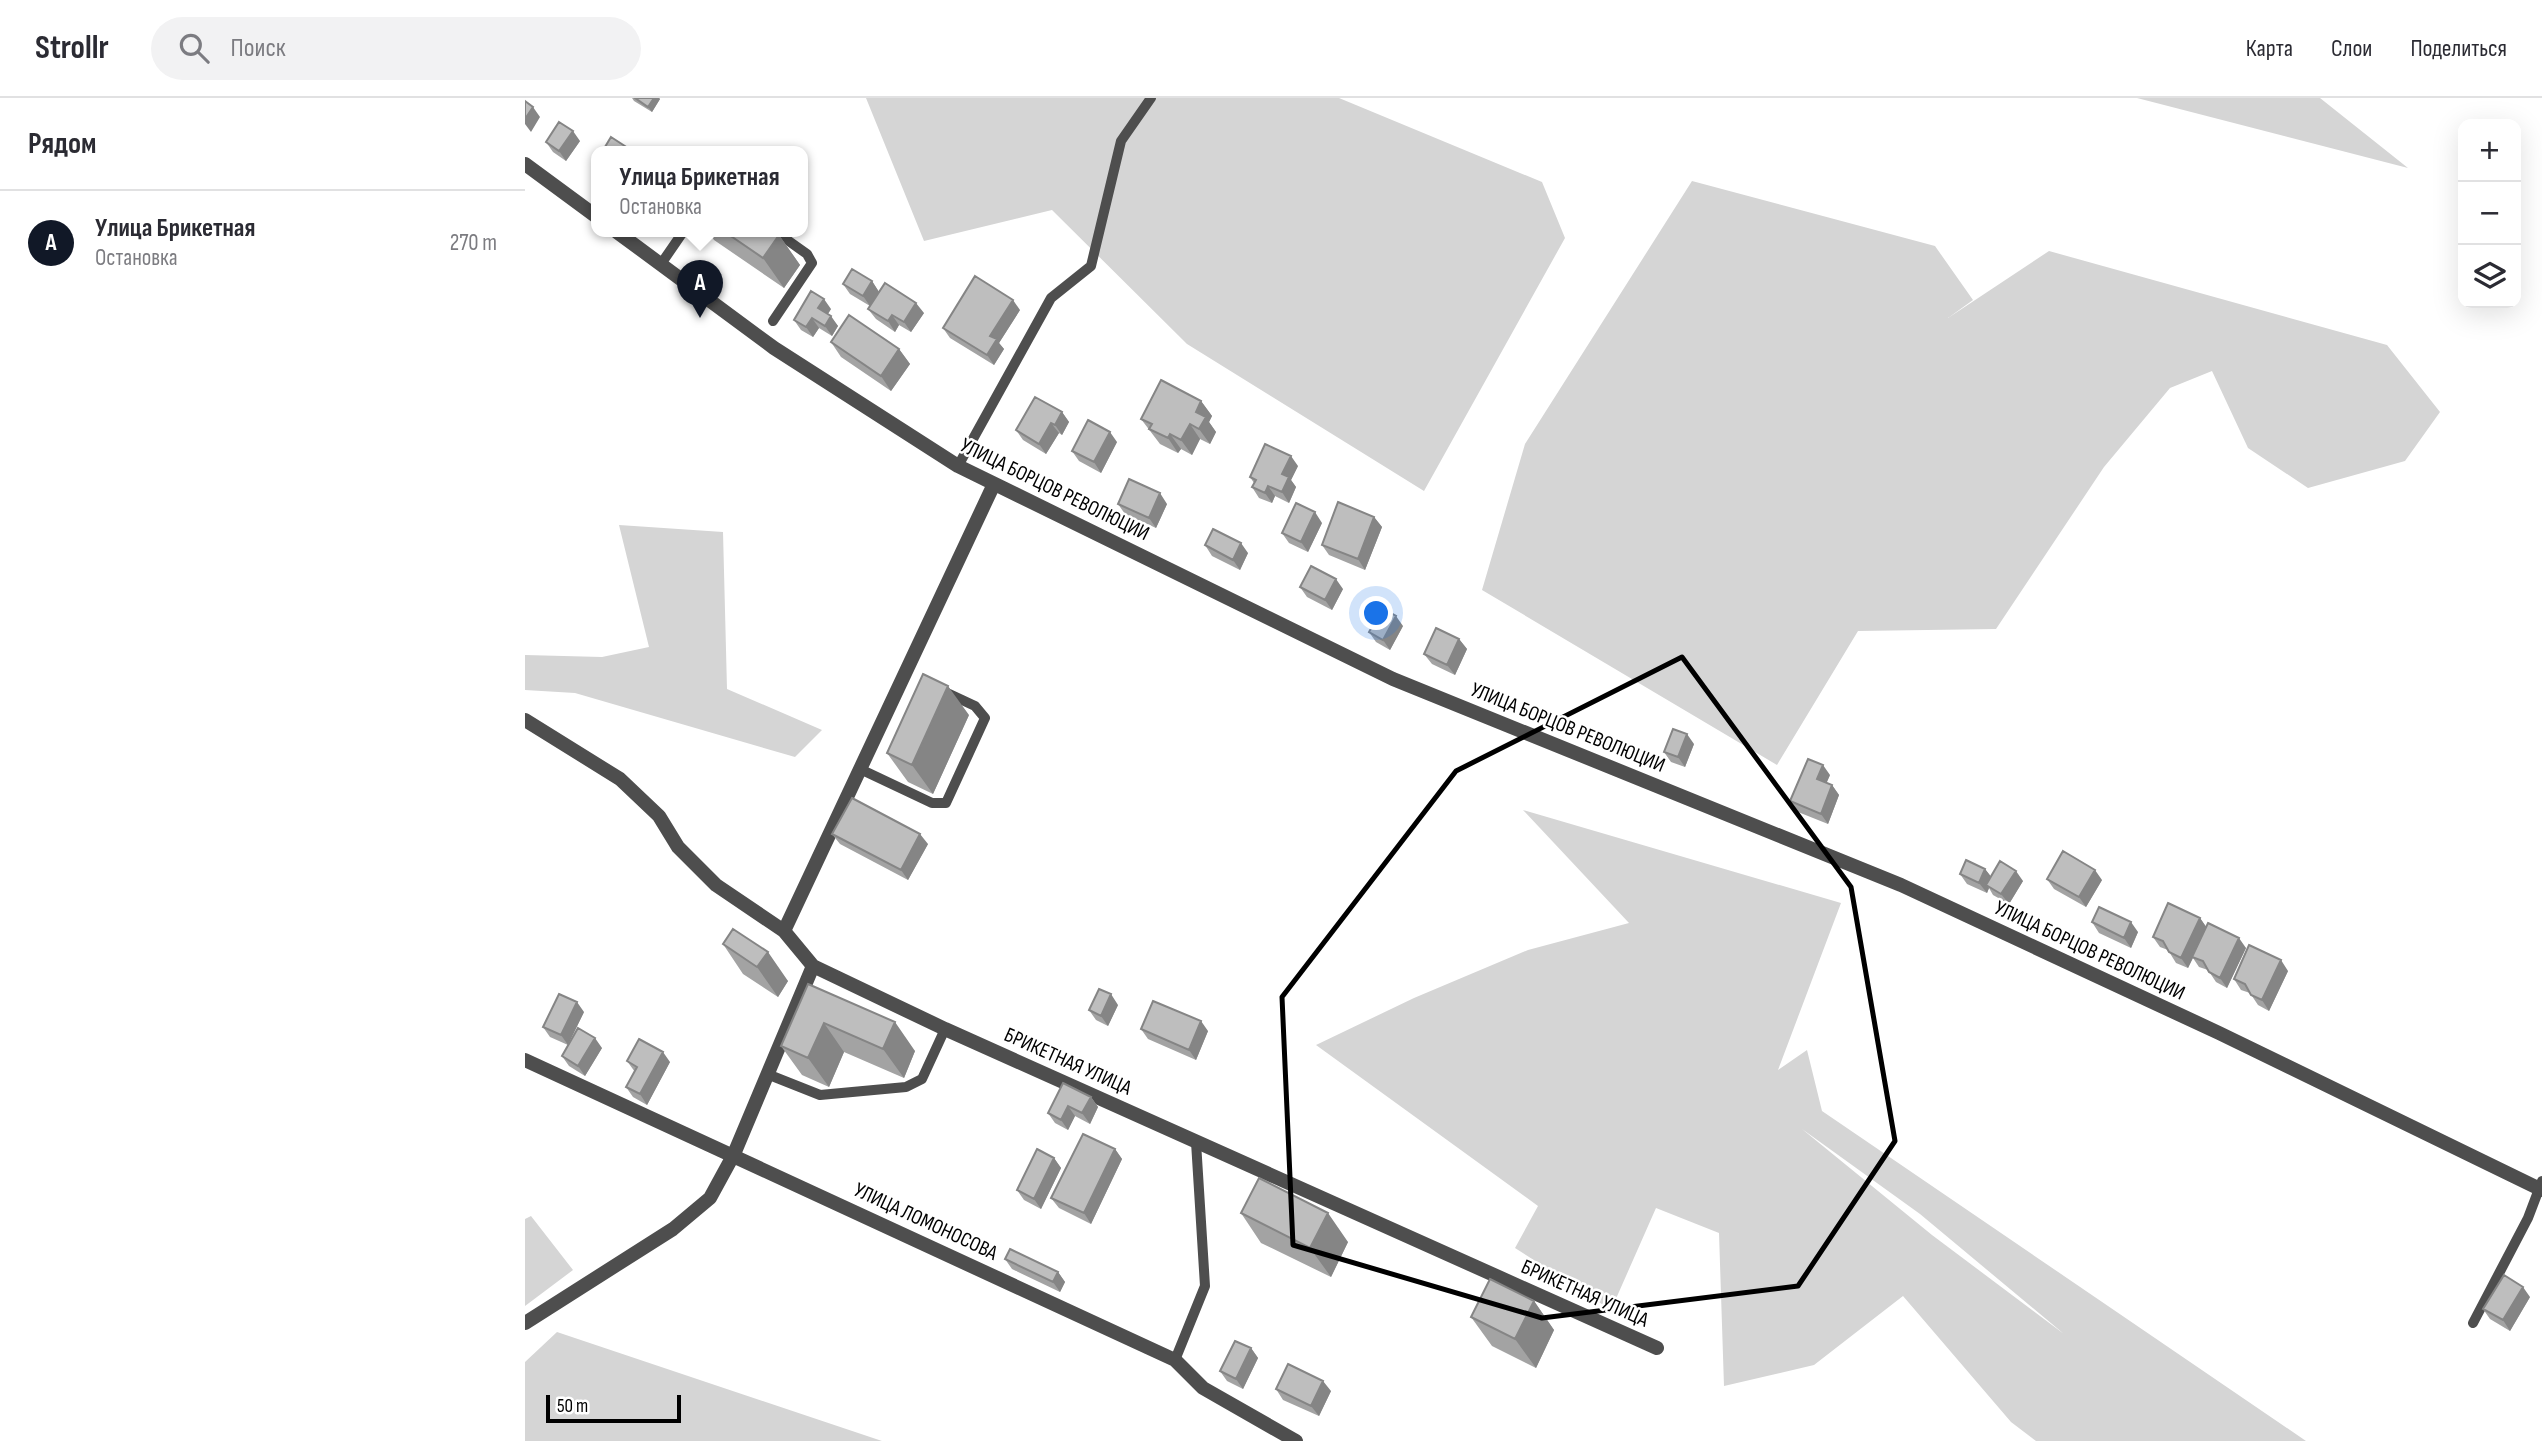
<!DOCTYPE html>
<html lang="ru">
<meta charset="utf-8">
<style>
body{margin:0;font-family:"Sofia Sans Condensed",sans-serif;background:#f2f2f3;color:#2b2b33}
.controls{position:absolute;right:21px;top:21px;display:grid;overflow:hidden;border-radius:14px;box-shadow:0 7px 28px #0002}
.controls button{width:63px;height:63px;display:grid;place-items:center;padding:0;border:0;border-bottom:2px solid #e1e1e2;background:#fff;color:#2b2b33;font:35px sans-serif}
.scale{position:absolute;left:21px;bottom:18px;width:135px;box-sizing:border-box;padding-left:7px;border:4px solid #000;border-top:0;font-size:19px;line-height:24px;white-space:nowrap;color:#000;-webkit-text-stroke:5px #fff;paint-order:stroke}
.you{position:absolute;left:852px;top:516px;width:24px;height:24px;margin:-18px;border:5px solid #fff;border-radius:50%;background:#1a73e8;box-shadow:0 0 0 10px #1a73e833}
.badge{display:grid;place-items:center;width:46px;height:46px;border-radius:50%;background:#111827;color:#fff;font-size:23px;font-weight:700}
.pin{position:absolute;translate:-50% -58px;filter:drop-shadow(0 2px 4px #0008)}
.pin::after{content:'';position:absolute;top:37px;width:24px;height:21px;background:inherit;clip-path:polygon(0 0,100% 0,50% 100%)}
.popup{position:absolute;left:66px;top:48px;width:217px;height:91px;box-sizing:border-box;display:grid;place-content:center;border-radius:14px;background:#fff;filter:drop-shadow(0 2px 5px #0005);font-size:23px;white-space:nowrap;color:#7c7c81}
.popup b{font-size:26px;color:#2b2b33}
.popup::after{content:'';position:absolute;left:50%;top:100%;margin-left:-14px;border:14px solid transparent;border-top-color:#fff}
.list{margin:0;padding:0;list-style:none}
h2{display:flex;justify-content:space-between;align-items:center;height:91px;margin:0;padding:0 28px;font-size:30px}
h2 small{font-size:23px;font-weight:400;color:#7c7c81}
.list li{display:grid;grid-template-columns:46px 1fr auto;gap:21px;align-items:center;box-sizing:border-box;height:105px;padding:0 28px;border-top:2px solid #e1e1e2}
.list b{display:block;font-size:26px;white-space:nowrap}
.list p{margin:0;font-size:23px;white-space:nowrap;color:#7c7c81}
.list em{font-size:23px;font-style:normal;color:#7c7c81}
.icon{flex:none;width:38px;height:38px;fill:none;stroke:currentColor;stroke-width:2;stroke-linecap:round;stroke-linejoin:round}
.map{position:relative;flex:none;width:2017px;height:1343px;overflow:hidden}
header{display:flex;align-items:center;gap:42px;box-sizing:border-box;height:98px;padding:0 35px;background:#fff;border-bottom:2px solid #e1e1e2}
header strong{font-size:33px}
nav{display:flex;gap:38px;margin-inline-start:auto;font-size:24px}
.search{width:490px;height:63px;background:#f2f2f3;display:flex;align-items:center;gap:18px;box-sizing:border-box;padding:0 24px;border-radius:38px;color:#7c7c81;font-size:26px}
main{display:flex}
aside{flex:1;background:#fff}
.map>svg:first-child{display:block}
.green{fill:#d5d5d5;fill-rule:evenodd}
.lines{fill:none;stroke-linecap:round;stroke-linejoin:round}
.lane{stroke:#4e4e4e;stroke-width:10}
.street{stroke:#4e4e4e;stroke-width:14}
.wall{fill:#a3a3a3}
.shaded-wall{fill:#858585}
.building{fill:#bebebe;stroke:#858585;stroke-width:2}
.marked{fill:none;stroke:#000;stroke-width:5;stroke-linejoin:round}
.labels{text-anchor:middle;stroke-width:5;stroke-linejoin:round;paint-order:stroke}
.street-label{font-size:21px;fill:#000;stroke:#fff}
</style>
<header>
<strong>Strollr</strong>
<div class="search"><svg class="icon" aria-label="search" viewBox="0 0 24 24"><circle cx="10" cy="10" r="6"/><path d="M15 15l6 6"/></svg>Поиск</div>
<nav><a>Карта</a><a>Слои</a><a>Поделиться</a></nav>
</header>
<main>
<aside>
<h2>Рядом<small></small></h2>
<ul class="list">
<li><span class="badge">A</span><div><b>Улица Брикетная</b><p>Остановка</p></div><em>270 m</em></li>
</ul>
</aside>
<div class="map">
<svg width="2017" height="1343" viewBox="0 0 2017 1343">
<rect width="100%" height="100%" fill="#fff"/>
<!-- green -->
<path class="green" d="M341,0H814L1017,84L1040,140L899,393L662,246L527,112L399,143Z
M1612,0H1795L1883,70Z
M1167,83L1410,148L1448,202L1423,220L1524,153L1862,247L1915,314L1880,363L1783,390L1723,350L1687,273L1645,290L1579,369L1471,531L1333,533L1252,667L957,492L1000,346Z
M94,427L198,434L202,591L297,632L270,659L50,595L0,592V557L77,559L124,549Z
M998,712L1316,805L1253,972L1282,952L1297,1013L1781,1343H1511L1486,1324L1378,1198L1289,1267L1199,1288L1194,1135L1131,1110L1086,1212L990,1150L1013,1108L791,947L889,900L1003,852L1104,825ZM1277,1031L1395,1116L1539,1236L1407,1137Z
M6,1118L48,1172L0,1208V1121Z
M32,1234L357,1343H0V1264Z"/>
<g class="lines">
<!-- lane -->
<path class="lane" d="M136,166L158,134
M248,223L287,165L282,156L251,134
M433,368L526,200L566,168L596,43L626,0
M335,671L407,705H421L460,620L450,608L420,594
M242,976L295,997L381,989L397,981L420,931
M1948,1225L2003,1120L2017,1083
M650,1262L680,1188L671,1044"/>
<!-- street -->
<path class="street" d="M0,66L72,119
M92,134L249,250L433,368L868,581L1376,787L1694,935L2017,1092
M0,622L95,681L134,718L153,749L191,787L259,833L288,868L420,931L1132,1250
M259,833L469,386
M0,962L650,1262L678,1290L771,1343
M0,1225L148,1131L185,1100L209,1056L288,868"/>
</g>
<!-- wall -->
<path class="wall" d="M107,0H134L135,1L127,14L109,3Z
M55,43L41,63L28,54L21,44Z
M184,134H249L254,137L275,167L259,190L189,142Z
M347,183L354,194L345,208L325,196L318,186Z
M306,211L303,216L313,228L307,238L294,230L288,239L276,232L269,222Z
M343,211L399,215L386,234L374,227L370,234L351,221Z
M495,212L474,245L479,251L469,267L425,240L418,230Z
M306,244L374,251L385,266L366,293L316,259Z
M676,303L687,318L684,324L691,334L685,346L675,341L667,357L656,351L653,355L635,346L616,321Z
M537,314L544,324L537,337L534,335L521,356L498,342L491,332Z
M592,344L576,375L554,363L547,353Z
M773,368L766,382L771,389L764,405L750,398L747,405L734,400L727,389L729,385L725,379Z
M593,406H642L631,430L600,416Z
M849,419L857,429L840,472L804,457L797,447Z
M797,425L783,454L764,445L757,435Z
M680,447L723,455L715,472L687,458Z
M775,489L818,491L807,512L782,499Z
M878,528L865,552L851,544L844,534Z
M934,541L942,551L930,577L907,566L899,556Z
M444,617L408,696L383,684L362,655Z
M1169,646L1160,669L1146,664L1139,654Z
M1305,677L1301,685L1307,687L1314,697L1303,726L1273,714L1265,703Z
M307,736L403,746L383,782L315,746Z
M1460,771L1466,779L1498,783L1484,806L1468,797L1464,790L1462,795L1442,786L1435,776Z
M1522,781L1577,782L1561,809L1529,791Z
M1675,820L1681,829L1721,850L1702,890L1691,884L1683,872L1674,869L1668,860L1663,870L1651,865L1643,852L1635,849L1628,839Z
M1567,824L1613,834L1606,850L1574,835Z
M198,846L263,883L253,899L218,876Z
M1763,873L1744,913L1733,907L1725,895L1716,892L1709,881Z
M283,886L390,953L379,980L319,954L304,989L277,977L256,948Z
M593,907L583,928L571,922L564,912Z
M59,914L43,946L77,950L60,978L44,968L37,958L43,947L25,939L18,929Z
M616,931L683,933L671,962L623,941Z
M102,963L145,964L122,1007L108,999L101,989L110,974Z
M566,999L573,1009L565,1026L550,1018L543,1032L530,1025L523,1015Z
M590,1051L597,1061L566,1126L534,1110L526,1100Z
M529,1060L536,1070L516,1111L499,1102L492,1092Z
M716,1115L823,1144L806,1179L736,1145Z
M480,1161L533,1174L540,1184L535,1194L487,1171Z
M2005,1199L1985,1233L1965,1221L1958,1211Z
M1009,1203L1029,1232L1011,1270L967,1248L946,1219Z
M726,1250L733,1260L718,1291L702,1283L695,1273Z
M751,1291L806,1293L794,1318L758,1302Z"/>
<!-- shaded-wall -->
<path class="shaded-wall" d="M129,0H134L135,1L127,14L123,9Z
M8,9L15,19L6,34L0,26V21Z
M48,33L55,43L41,63L34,53Z
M254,137L275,167L259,190L238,160Z
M347,183L354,194L345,208L338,198Z
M299,201L306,211L300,220L293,210Z
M488,202L495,212L474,245L479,251L469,267L462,257L465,238Z
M391,205L399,215L386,234L379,224Z
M367,217L374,227L370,234L363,223Z
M306,218L313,228L307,238L300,228Z
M287,220L294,230L288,239L281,229Z
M374,251L385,266L366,293L356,278Z
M676,303L687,318L684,324L691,334L685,346L674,331L671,314Z
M537,314L544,324L537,337L530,327Z
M526,325L534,335L521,356L514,346Z
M665,326L675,341L667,357L656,342Z
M585,334L592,344L576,375L569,364Z
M645,336L656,351L653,355L643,340Z
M766,358L773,368L766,382L771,389L764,405L757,394V376Z
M743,388L750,398L747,405L740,395Z
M635,395L642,406L631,430L624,420Z
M790,414L797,425L783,454L776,444Z
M849,419L857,429L840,472L833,461Z
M716,445L723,455L715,472L708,462Z
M811,481L818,491L807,512L800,502Z
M871,518L878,528L865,552L858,542Z
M934,541L942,551L930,577L922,567Z
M423,588L444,617L408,696L387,667Z
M1162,636L1169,646L1160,669L1153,659Z
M1298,667L1305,677L1299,691L1292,681Z
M1307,687L1314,697L1303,726L1296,716Z
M395,736L403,746L383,782L376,772Z
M1460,771L1468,781L1461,787L1464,790L1462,795L1454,785Z
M1570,772L1577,782L1561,809L1554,799Z
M1491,773L1498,783L1484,806L1476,796Z
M1675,820L1682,830L1663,870L1656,860Z
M1606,824L1613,834L1606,850L1599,840Z
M1714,840L1721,850L1702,890L1695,880Z
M243,854L263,883L253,899L232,869Z
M1756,862L1763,873L1744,913L1737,902Z
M586,896L593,907L583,928L576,918Z
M52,904L59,914L43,947L36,937Z
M676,923L683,933L671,962L664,952Z
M370,924L390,953L379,980L358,951Z
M299,925L319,954L304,989L283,960Z
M70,940L77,950L60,978L53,968Z
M138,954L145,964L122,1007L115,996Z
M566,999L573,1009L565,1026L557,1015Z
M543,1008L550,1018L543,1032L536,1022Z
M590,1051L597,1061L566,1126L559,1115Z
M529,1060L536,1070L516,1111L509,1101Z
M803,1115L823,1144L806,1179L785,1150Z
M533,1174L540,1184L535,1194L528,1184Z
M1998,1189L2005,1199L1985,1233L1978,1222Z
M1009,1203L1029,1232L1011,1270L990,1241Z
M726,1250L733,1260L718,1291L711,1281Z
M798,1283L806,1293L794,1318L786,1308Z"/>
<!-- building -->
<path class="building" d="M110,0H129L123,9Z
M0,3L8,9L0,21Z
M34,24L48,33L34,53L21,44Z
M86,39L109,54H77Z
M200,134H249L254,137L238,160Z
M327,171L347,183L338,198L318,186Z
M450,178L488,202L465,238L472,241L462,257L418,230Z
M360,185L391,205L379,224L367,217L363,223L343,211Z
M286,193L299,201L293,210L306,218L300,228L287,220L281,229L269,222Z
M324,217L374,251L356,278L306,244Z
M636,282L676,303L671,314L681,319L674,331L665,326L656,342L645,336L643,340L624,331L627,326L616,321Z
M510,299L537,314L530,327L526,325L514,346L491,332Z
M563,322L585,334L569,364L547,353Z
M740,346L766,358L757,376L764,379L757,394L743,388L740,395L727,389L731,382L725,379Z
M604,381L635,395L624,420L593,406Z
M813,404L849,419L833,461L797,447Z
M771,405L790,414L776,444L757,435Z
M688,431L716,445L708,462L680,447Z
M786,468L811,481L800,502L775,489Z
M857,510L871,518L858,542L844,534Z
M911,530L934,541L922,567L899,556Z
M398,576L423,588L387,667L362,655Z
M1148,631L1162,636L1153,659L1139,654Z
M1283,661L1298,667L1292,681L1307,687L1296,716L1265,703Z
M327,700L395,736L376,772L307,736Z
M1538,753L1570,772L1554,799L1522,781Z
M1441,762L1460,771L1454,785L1435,776Z
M1475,763L1491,773L1476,796L1461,787Z
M1643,805L1675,820L1656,860L1644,854L1638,843L1628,839Z
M1574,809L1606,824L1599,840L1567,824Z
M1683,825L1714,840L1695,880L1684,874L1678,863L1667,859Z
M208,831L243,854L232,869L198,846Z
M1724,847L1756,862L1737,902L1726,897L1720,886L1709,881Z
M283,886L370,924L358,951L299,925L283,960L256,948Z
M574,891L586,896L576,918L564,912Z
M34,896L52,904L36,937L18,929Z
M628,903L676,923L664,952L616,931Z
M53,930L70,940L53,968L37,958Z
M114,941L138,954L115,996L101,989L112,969L102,963Z
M538,985L566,999L557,1015L543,1008L536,1022L523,1015Z
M558,1036L590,1051L559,1115L526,1100Z
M512,1051L529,1060L509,1101L492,1092Z
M734,1080L803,1115L785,1150L716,1115Z
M485,1151L533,1174L528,1184L480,1161Z
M1979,1177L1998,1189L1978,1222L1958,1211Z
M965,1181L1009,1203L990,1241L946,1219Z
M710,1243L726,1250L711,1281L695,1273Z
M763,1266L798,1283L786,1308L751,1291Z"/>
<!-- marked area -->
<path class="marked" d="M1157,559L1326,789L1370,1043L1273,1188L1017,1220L768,1147L757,899L931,673Z"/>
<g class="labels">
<!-- street labels -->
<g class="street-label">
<text transform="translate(530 391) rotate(26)" y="7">УЛИЦА БОРЦОВ РЕВОЛЮЦИИ</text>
<text transform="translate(1043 629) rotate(22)" y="7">УЛИЦА БОРЦОВ РЕВОЛЮЦИИ</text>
<text transform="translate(1565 852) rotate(25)" y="7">УЛИЦА БОРЦОВ РЕВОЛЮЦИИ</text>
<text transform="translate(543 963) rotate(24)" y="7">БРИКЕТНАЯ УЛИЦА</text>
<text transform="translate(401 1123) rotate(25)" y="7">УЛИЦА ЛОМОНОСОВА</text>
<text transform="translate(1060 1195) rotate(24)" y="7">БРИКЕТНАЯ УЛИЦА</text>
</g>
</g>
</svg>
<div class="controls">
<button>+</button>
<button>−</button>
<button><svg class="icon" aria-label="layers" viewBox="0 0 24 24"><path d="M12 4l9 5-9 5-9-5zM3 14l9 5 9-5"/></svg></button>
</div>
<div class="scale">50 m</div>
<div class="you"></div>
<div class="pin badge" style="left:175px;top:220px">A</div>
<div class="popup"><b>Улица Брикетная</b>Остановка</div>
</div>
</main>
